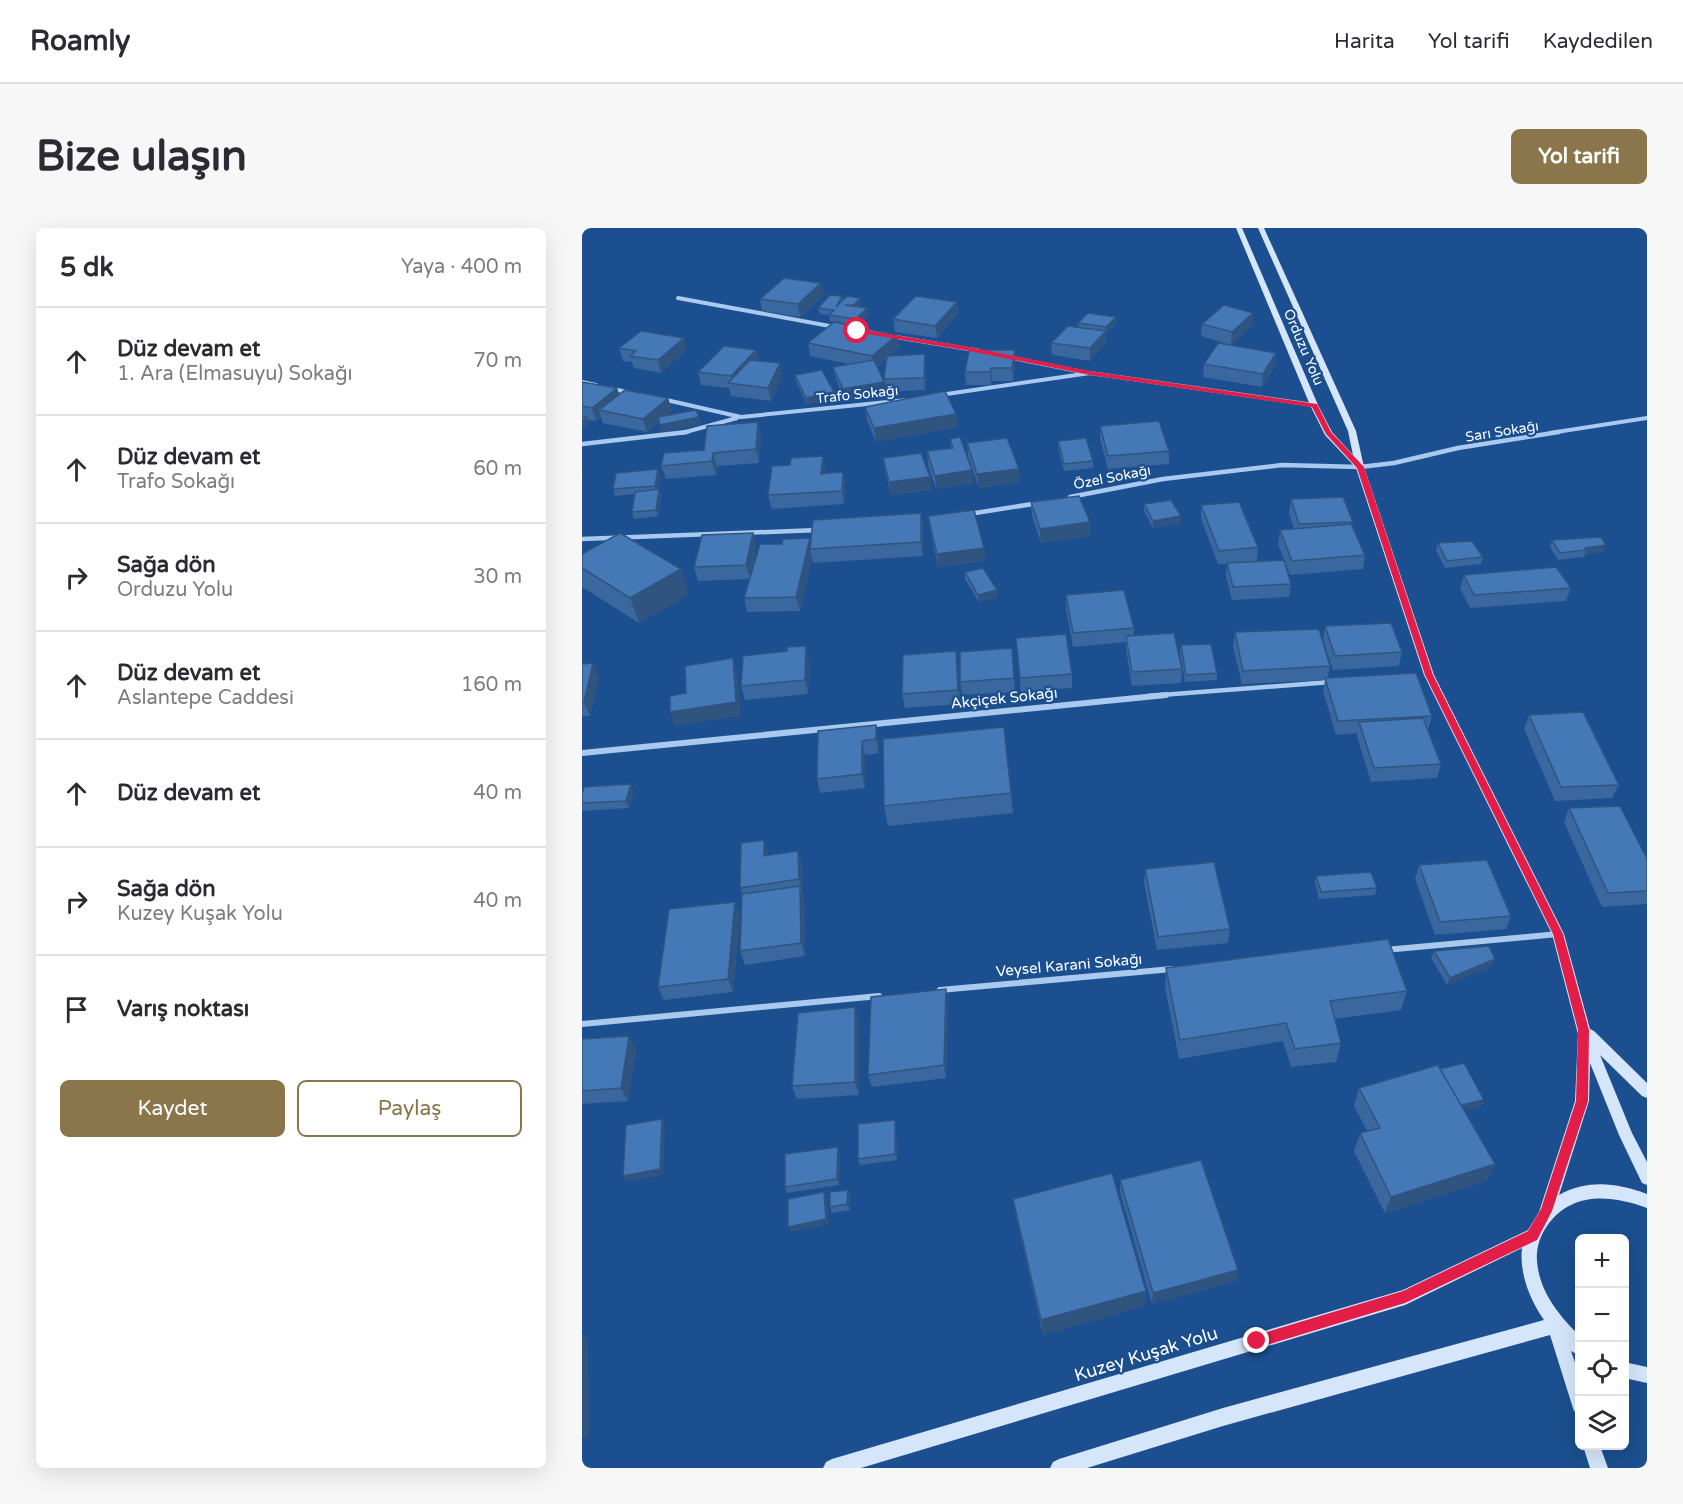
<!DOCTYPE html>
<html lang="tr">
<meta charset="utf-8">
<style>
body{margin:0;font-family:"Varela Round",sans-serif;background:#f7f7f7;color:#2b2b33}
.controls{position:absolute;right:18px;bottom:18px;display:grid;overflow:hidden;border-radius:9px;box-shadow:0 6px 24px #0002}
.controls button{width:54px;height:54px;display:grid;place-items:center;padding:0;border:0;border-bottom:2px solid #e1e1e2;background:#fff;color:#2b2b33;font:30px sans-serif}
.stop{position:absolute;width:18px;height:18px;margin:-14px;border:4px solid #e11d48;border-radius:50%;background:#fff}
.stop.end{background:#e11d48;border-color:#fff;box-shadow:0 2px 6px #0008}
.list{margin:0;padding:0;list-style:none}
h2{display:flex;justify-content:space-between;align-items:center;height:78px;margin:0;padding:0 24px;font-size:26px}
h2 small{font-size:20px;font-weight:400;color:#7c7c81}
.list li{display:grid;grid-template-columns:39px 1fr auto;gap:18px;align-items:center;box-sizing:border-box;height:108px;padding:0 24px;border-top:2px solid #e1e1e2}
.list b{display:block;font-size:22px;white-space:nowrap}
.list p{margin:0;font-size:20px;white-space:nowrap;color:#7c7c81}
.list em{font-size:20px;font-style:normal;color:#7c7c81}
.actions{display:flex;gap:12px;padding:18px 24px}
.actions a{flex:1;padding:14px 0;border:2px solid #8a764a;border-radius:9px;text-align:center;font-size:21px;color:#8a764a}
.actions .main{background:#8a764a;color:#fff}
.icon{flex:none;width:33px;height:33px;fill:none;stroke:currentColor;stroke-width:2;stroke-linecap:round;stroke-linejoin:round}
.map{position:relative;flex:none;width:1065px;height:1240px;overflow:hidden;border-radius:9px}
header{display:flex;align-items:center;gap:36px;box-sizing:border-box;height:84px;padding:0 30px;background:#fff;border-bottom:2px solid #e1e1e2}
header strong{font-size:28px}
nav{display:flex;gap:33px;margin-inline-start:auto;font-size:21px}
.intro{display:flex;align-items:center;justify-content:space-between;box-sizing:border-box;height:144px;padding:0 36px}
h1{margin:0;font-size:42px}
.button{padding:15px 27px;border-radius:9px;background:#8a764a;color:#fff;font-size:21px;font-weight:700}
main{display:flex;gap:36px;padding:0 36px}
aside{flex:1;background:#fff;border-radius:9px;box-shadow:0 6px 24px #0002}
.map>svg:first-child{display:block}
.lines{fill:none;stroke-linecap:round;stroke-linejoin:round}
.street-far2{stroke:#a9c9ee;stroke-width:4}
.street-far1{stroke:#a9c9ee;stroke-width:4.5}
.street{stroke:#a9c9ee;stroke-width:6}
.secondary{fill:#d6e6fa;fill-rule:evenodd}
.wall{fill:#3a679d}
.shaded-wall{fill:#305480}
.building{fill:#4478b7;stroke:#305480;stroke-width:1.5}
.route{fill:#e11d48}
.labels{text-anchor:middle;stroke-width:4.5;stroke-linejoin:round;paint-order:stroke}
.far-street-label{font-size:14px;fill:#fff;stroke:#1b4f8f}
.street-label{font-size:15px;fill:#fff;stroke:#1b4f8f}
.near-street-label{font-size:18px;fill:#fff;stroke:#1b4f8f}
</style>
<header>
<strong>Roamly</strong>
<nav><a>Harita</a><a>Yol tarifi</a><a>Kaydedilen</a></nav>
</header>
<div class="intro"><h1>Bize ulaşın</h1><a class="button">Yol tarifi</a></div>
<main>
<aside>
<h2>5 dk<small>Yaya · 400 m</small></h2>
<ul class="list">
<li><svg class="icon" aria-label="ahead" viewBox="0 0 24 24"><path d="M12 20V5M6 11l6-6 6 6"/></svg><div><b>Düz devam et</b><p>1. Ara (Elmasuyu) Sokağı</p></div><em>70 m</em></li>
<li><svg class="icon" aria-label="ahead" viewBox="0 0 24 24"><path d="M12 20V5M6 11l6-6 6 6"/></svg><div><b>Düz devam et</b><p>Trafo Sokağı</p></div><em>60 m</em></li>
<li><svg class="icon" aria-label="right" viewBox="0 0 24 24"><path d="M7 20v-9h11M14 6l5 5-5 5"/></svg><div><b>Sağa dön</b><p>Orduzu Yolu</p></div><em>30 m</em></li>
<li><svg class="icon" aria-label="ahead" viewBox="0 0 24 24"><path d="M12 20V5M6 11l6-6 6 6"/></svg><div><b>Düz devam et</b><p>Aslantepe Caddesi</p></div><em>160 m</em></li>
<li><svg class="icon" aria-label="ahead" viewBox="0 0 24 24"><path d="M12 20V5M6 11l6-6 6 6"/></svg><div><b>Düz devam et</b></div><em>40 m</em></li>
<li><svg class="icon" aria-label="right" viewBox="0 0 24 24"><path d="M7 20v-9h11M14 6l5 5-5 5"/></svg><div><b>Sağa dön</b><p>Kuzey Kuşak Yolu</p></div><em>40 m</em></li>
<li><svg class="icon" aria-label="arrive" viewBox="0 0 24 24"><path d="M6 21V4h12l-3 4 3 4H6"/></svg><div><b>Varış noktası</b></div></li>
</ul>
<div class="actions"><a class="main">Kaydet</a><a>Paylaş</a></div>
</aside>
<div class="map">
<svg width="1065" height="1240" viewBox="0 0 1065 1240">
<rect width="100%" height="100%" fill="#1b4f8f"/>
<g class="lines">
<!-- street-far2 -->
<path class="street-far2" d="M96,70L253,99
M308,108L398,123
M426,129L501,144
M0,154L14,157
M27,160L49,165
M358,167L508,145L732,177
M80,171L159,189L325,172
M100,205L155,190
M968,205L1065,190"/>
<!-- street-far1 -->
<path class="street-far1" d="M0,216L105,204
M488,269L581,251L700,237L778,239L812,235L876,220L977,204
M387,286L457,275
M0,311L237,302
M566,468L749,454"/>
<!-- street -->
<path class="street" d="M0,525L584,467
M803,722L976,706
M358,762L590,741
M0,796L297,768"/>
<!-- secondary -->
<path class="secondary" d="M654,0H660L736,177L750,204L771,227L766,203L676,0H682L774,203L782,239L852,447L982,706L1008,801L1012,803L1065,855V870L1060,868L1018,827L1050,905L1065,934V957L1060,955L1037,907L1008,835L1007,873L977,967C1006,951 1035,955 1065,966V980C1029,967 990,963 965,998C958,1008 954,1020 955,1033C957,1063 977,1088 998,1108V1128L989,1123L998,1149V1185L992,1183L990,1177L968,1107L641,1198L505,1240H468L471,1234L477,1231L641,1180L962,1092C948,1072 937,1045 940,1020L823,1077L279,1240H241L244,1234L250,1231L821,1062L946,1002L957,984L993,873L996,806L970,706L842,447L774,240L743,207L728,177Z
M1042,1134L1065,1139V1155L1042,1150Z
M1001,1218H1018L1026,1240H1008Z"/>
</g>
<!-- wall -->
<path class="wall" d="M242,67L218,89L180,83L178,71Z
M260,68L261,73L278,70L279,76L276,79L286,87L275,97L248,93L247,87L238,86L236,80Z
M375,74L376,86L355,110L313,104L311,91Z
M671,85L670,98L649,117L619,108L620,96Z
M496,95L534,96L524,105V115L508,133L470,127L469,115L497,99Z
M315,107L317,119L308,127L344,139L343,162L304,164L302,151L304,131L295,139L304,167L263,174L254,151L251,139L267,136L228,128L226,115Z
M37,120L105,122L79,145L52,140L50,134L41,133Z
M174,122L177,133L198,135L200,148L189,173L149,168L147,160L119,157L116,144Z
M694,125L693,138L680,159L621,149L622,136Z
M433,135L431,153H410L409,157H384L383,144Z
M213,147L252,164L253,171L225,176L214,154Z
M0,154L35,160L37,167L86,170L90,183L84,188L119,196L80,204L77,194L65,204L21,195L19,189L14,193L6,192L7,196L0,202Z
M283,179L376,199L294,214L285,192Z
M176,194L179,207L177,235L135,238L134,247L84,251L79,238L122,222Z
M518,198L587,223V236L526,241L518,211Z
M368,211L390,242L391,255L354,261L346,237L345,223L369,220Z
M476,213L511,233V240L482,243L476,220Z
M385,215L438,254L397,260L386,228Z
M301,230L348,249L350,262L309,267L303,243Z
M243,241V245L261,244L263,258L262,276L190,281L186,267Z
M78,248L76,261H77L79,268L76,288L52,291L50,284L52,266L33,268L31,261Z
M709,271L771,294L770,298L783,327L781,341L708,347L696,316L698,302L712,301L707,285Z
M449,274L508,294V308L459,315L450,288Z
M562,276L598,295L571,300L562,283Z
M619,277L676,319L675,333L709,356L707,369L650,372L644,348L645,336H636L619,291Z
M339,285L341,299V328L231,335L230,329L218,383L165,384L162,370L167,351L116,353L112,339L171,305L174,319L169,346L200,316L228,310L229,313Z
M346,288L402,320L403,333L356,339L348,301Z
M970,312L1022,324L1003,326L1002,329L976,332L968,319Z
M856,315L901,329L899,336L863,340L854,322Z
M0,326L107,366L57,395L0,359Z
M383,344L415,362L416,369L397,374L383,351Z
M882,347L989,360L984,373L888,380L878,360Z
M484,367L552,400V407L600,441L599,455L550,458L544,422V414L491,419L484,381Z
M743,398L820,424L817,438L751,442L741,412Z
M653,404L748,438L746,449L850,488L846,502L859,536L855,550L789,554L775,508V505L754,507L741,463L743,452L660,456L651,418Z
M434,410L490,446V460L439,464Z
M599,417L635,445V452L603,454L598,424Z
M430,420L433,464L380,467L378,454Z
M374,423L376,437L378,476L323,480L320,466Z
M227,432L226,466L163,472L159,458Z
M0,436L17,449L8,488H0Z
M947,487L1037,557L1030,570L973,573L942,501Z
M422,499L431,585L306,598L302,578Z
M236,503L297,511V525L283,527V560L238,565L235,551Z
M52,563L47,580L0,583V566Z
M987,580L1065,631V676L1020,679L982,594Z
M216,623L220,637V665L222,672L223,728L163,737L158,723L161,666L158,660L186,625V627Z
M837,637L929,688L924,701L853,707L833,651Z
M563,641L648,701L646,715L575,722L562,655Z
M734,648L795,660L793,667L737,671L733,655Z
M158,687L151,764L82,772L76,759Z
M852,723L910,738L865,757L849,730Z
M584,740L825,763L819,782L752,791L759,815L754,834L709,839L701,813L597,831L583,759Z
M366,774L364,850L290,859L286,847Z
M273,779L277,792V867L215,871L210,858Z
M0,811L54,821L46,873L0,876Z
M858,841L902,872L899,879L882,882L905,953L803,985L772,923L778,905L785,903L772,878L777,860Z
M313,892L314,898L315,932L278,937L276,931Z
M256,919L258,925L257,957L205,965L203,959Z
M538,952L654,1053L570,1076L538,964Z
M266,962L268,968V982L250,985L248,979Z
M431,971L563,1078L461,1107L434,988Z"/>
<!-- shaded-wall -->
<path class="shaded-wall" d="M239,55L242,67L218,89L216,76Z
M278,70L279,76L273,83L272,77Z
M375,74L376,86L355,110L353,98Z
M285,80L286,87L275,97L274,91Z
M671,85L670,98L649,117L650,104Z
M534,89V96L524,105V99Z
M524,103V115L508,133V120Z
M315,107L317,119L292,141L290,128Z
M102,110L105,122L79,145L76,132Z
M174,122L177,134L151,156L149,148Z
M433,122V135L431,153L430,140Z
M694,125L693,138L680,159L681,146Z
M343,126L344,139L343,162L342,150Z
M198,135L200,148L189,173L186,160Z
M409,140L410,153L409,157L408,144Z
M302,154L304,167L263,174L261,161Z
M35,160L39,173L17,182L19,189L14,193L10,180Z
M252,164L253,171L225,176L224,170Z
M86,170L90,183L65,204L61,191Z
M374,186L376,199L294,214L292,200Z
M117,189L119,196L80,204L78,197Z
M5,190L7,196L0,202V193Z
M176,194L179,207L177,235L174,221Z
M131,225L135,238L134,247L130,233Z
M241,228L243,241L241,259L239,246Z
M0,241L2,247L0,253Z
M76,241L78,248L75,264L73,258Z
M437,241L438,254L397,260L395,246Z
M390,242L391,255L354,261L353,248Z
M261,244L263,258L262,276L260,263Z
M348,249L350,262L309,267L307,254Z
M77,261L79,268L76,288L74,282Z
M339,285L341,299V328L339,314Z
M599,288L598,295L571,300V293Z
M508,294V308L459,315L458,301Z
M171,305L174,319L168,350L164,337Z
M228,310L231,321H228L230,329L218,383L214,369Z
M1024,317L1022,324L1003,326L1004,322L1003,320Z
M402,320L403,333L356,339L355,326Z
M99,341L107,366L57,395L48,370Z
M415,362L416,369L397,374L396,367Z
M224,418L227,432L226,466L223,452Z
M374,423L376,437L378,476L376,462Z
M151,430L155,444L159,488L93,498L88,484Z
M11,435L17,449L8,488L2,474Z
M294,497L297,511V525L294,511Z
M280,513L283,527V560L280,546Z
M49,556L52,563L47,580L44,573Z
M182,612L186,625V641L182,628Z
M216,623L220,637L221,665L217,651Z
M218,658L222,672L223,728L219,715Z
M153,674L158,687L151,764L146,751Z
M913,731L910,738L865,757L868,750Z
M364,761L366,774L364,850L362,837Z
M273,779L277,792V867L273,854Z
M47,808L54,821L46,873L39,860Z
M902,872L899,879L871,885L874,879Z
M80,891L83,897L81,947L45,954L41,948Z
M313,892L314,898L315,932L313,926Z
M256,919L258,925L257,957L255,951Z
M913,936L905,953L803,985L809,969Z
M266,962L268,968V982L265,976Z
M242,964L245,970L247,996L209,1004L206,999Z
M656,1042L654,1053L570,1076L571,1065Z
M564,1063L563,1078L461,1107L459,1092Z
M0,1104L6,1111L7,1209L0,1211Z"/>
<!-- building -->
<path class="building" d="M202,50L239,55L216,76L178,71Z
M248,67L260,68L254,79L265,68L278,70L272,77H263L285,80L274,91L247,87L252,82L236,80Z
M334,68L375,74L353,98L311,91Z
M642,77L671,85L650,104L620,96Z
M506,85L534,89L524,99L496,95Z
M252,94L315,107L290,128L226,115Z
M486,98L524,103L508,120L469,115Z
M59,103L102,110L76,132L48,128L54,123L37,120Z
M636,115L694,125L681,146L622,136Z
M142,118L174,122L149,148L116,144Z
M387,122H433L430,140H409L408,144H383Z
M343,126L342,150L302,151L305,128Z
M168,132L198,135L186,160L146,155Z
M292,132L302,154L261,161L251,139Z
M240,142L252,164L224,170L213,147Z
M0,154L35,160L10,180L0,178Z
M43,162L86,170L61,191L17,182Z
M363,163L374,186L292,200L283,179Z
M114,182L117,189L78,197L76,189Z
M0,188L5,190L0,193Z
M577,193L587,223L526,228L518,198Z
M176,194L174,221L131,225L130,233L79,238L82,225L122,222L125,198Z
M378,209L390,242L353,248L345,223L371,220L368,211Z
M425,210L437,241L395,246L385,215Z
M504,210L511,233L482,236L476,213Z
M339,225L348,249L307,254L301,230Z
M241,228L239,246L261,244L260,263L186,267L190,238L208,237L209,230Z
M76,241L73,258L31,261L34,245Z
M77,261L74,282L50,284L53,264Z
M497,268L508,294L458,301L449,274Z
M761,269L771,294L717,296L709,271Z
M589,272L599,288L571,293L562,276Z
M657,274L676,319L637,323L619,277Z
M392,282L402,320L355,326L346,288Z
M339,285V314L228,321L231,292Z
M769,296L783,327L710,333L698,302Z
M38,305L99,341L48,370L0,340V326Z
M171,305L164,337L112,339L120,307Z
M1019,309L1024,317L1003,320L1004,322L978,325L970,312Z
M228,310L214,369L162,370L178,316H200L201,311Z
M890,313L901,329L865,333L856,315Z
M702,332L709,356L651,359L645,335Z
M974,339L989,360L892,367L882,347Z
M401,340L415,362L396,367L383,344Z
M542,362L552,400L491,405L484,367Z
M809,395L820,424L753,428L743,398Z
M737,401L748,438L661,443L653,404Z
M592,405L600,441L550,444L544,408Z
M484,406L490,446L438,450L434,410Z
M629,416L635,445L604,447L599,417Z
M224,418L223,452L159,458L161,428L205,423V419Z
M430,420L432,450L378,454V424Z
M374,423L376,462L320,466L321,427Z
M151,430L154,474L88,484V468L104,465L103,438Z
M11,435L2,474H0V436Z
M834,445L850,488L756,493L743,450Z
M1001,484L1037,557L979,559L947,487Z
M841,490L859,536L792,540L777,494Z
M294,497V511L280,513V546L235,551L236,503Z
M422,499L429,565L302,578L301,511Z
M49,556L44,573L0,575V566L2,559Z
M1038,578L1065,631V663L1026,665L987,580Z
M182,612V628L216,623L217,651L158,660L159,615Z
M905,632L929,688L858,694L837,637Z
M632,634L648,701L576,709L563,641Z
M789,644L795,660L739,664L734,648Z
M218,658L219,715L158,723L160,666Z
M153,674L146,751L76,759L87,681Z
M806,711L825,763L748,773L759,815L713,821L704,795L598,812L584,740Z
M907,718L913,731L868,750L852,723Z
M364,761L362,837L286,847L289,769Z
M273,779V854L210,858L216,785Z
M47,808L39,860L0,863V811Z
M882,835L902,872L879,877L858,841Z
M856,837L913,936L809,969L778,905L798,900L777,860Z
M80,891L78,941L41,948L44,897Z
M313,892V926L276,931V896Z
M256,919L255,951L203,959V926Z
M619,932L656,1042L571,1065L538,952Z
M530,945L564,1063L459,1092L431,971Z
M266,962L265,976L248,979V964Z
M242,964L244,991L206,999V971Z"/>
<!-- route -->
<path class="route" d="M275,101L382,118L508,143L735,176L749,204L782,239L851,447L981,706L1007,802L1006,873L970,983L955,1012L823,1075L675,1120L670,1118L668,1113L670,1109L675,1107L821,1063L946,1003L959,981L994,873L996,802L971,706L843,447L775,240L744,206L730,179L508,147L382,122L273,104Z"/>
<g class="labels">
<!-- far-street labels -->
<g class="far-street-label">
<text transform="translate(722 119) rotate(67)" y="5">Orduzu Yolu</text>
<text transform="translate(275 166) rotate(-6)" y="5">Trafo Sokağı</text>
<text transform="translate(920 203) rotate(-9)" y="5">Sarı Sokağı</text>
<text transform="translate(530 249) rotate(-11)" y="5">Özel Sokağı</text>
</g>
<!-- street labels -->
<g class="street-label">
<text transform="translate(422 470) rotate(-6)" y="5">Akçiçek Sokağı</text>
<text transform="translate(487 737) rotate(-5)" y="5">Veysel Karani Sokağı</text>
</g>
<!-- near-street labels -->
<g class="near-street-label">
<text transform="translate(564 1126) rotate(-17)" y="6">Kuzey Kuşak Yolu</text>
</g>
</g>
</svg>
<div class="controls">
<button>+</button>
<button>−</button>
<button><svg class="icon" aria-label="locate" viewBox="0 0 24 24"><circle cx="12" cy="12" r="6"/><path d="M12 2v4M12 18v4M2 12h4M18 12h4"/></svg></button>
<button><svg class="icon" aria-label="layers" viewBox="0 0 24 24"><path d="M12 4l9 5-9 5-9-5zM3 14l9 5 9-5"/></svg></button>
</div>
<div class="stop" style="left:275px;top:103px"></div>
<div class="stop end" style="left:675px;top:1113px"></div>
</div>
</main>
